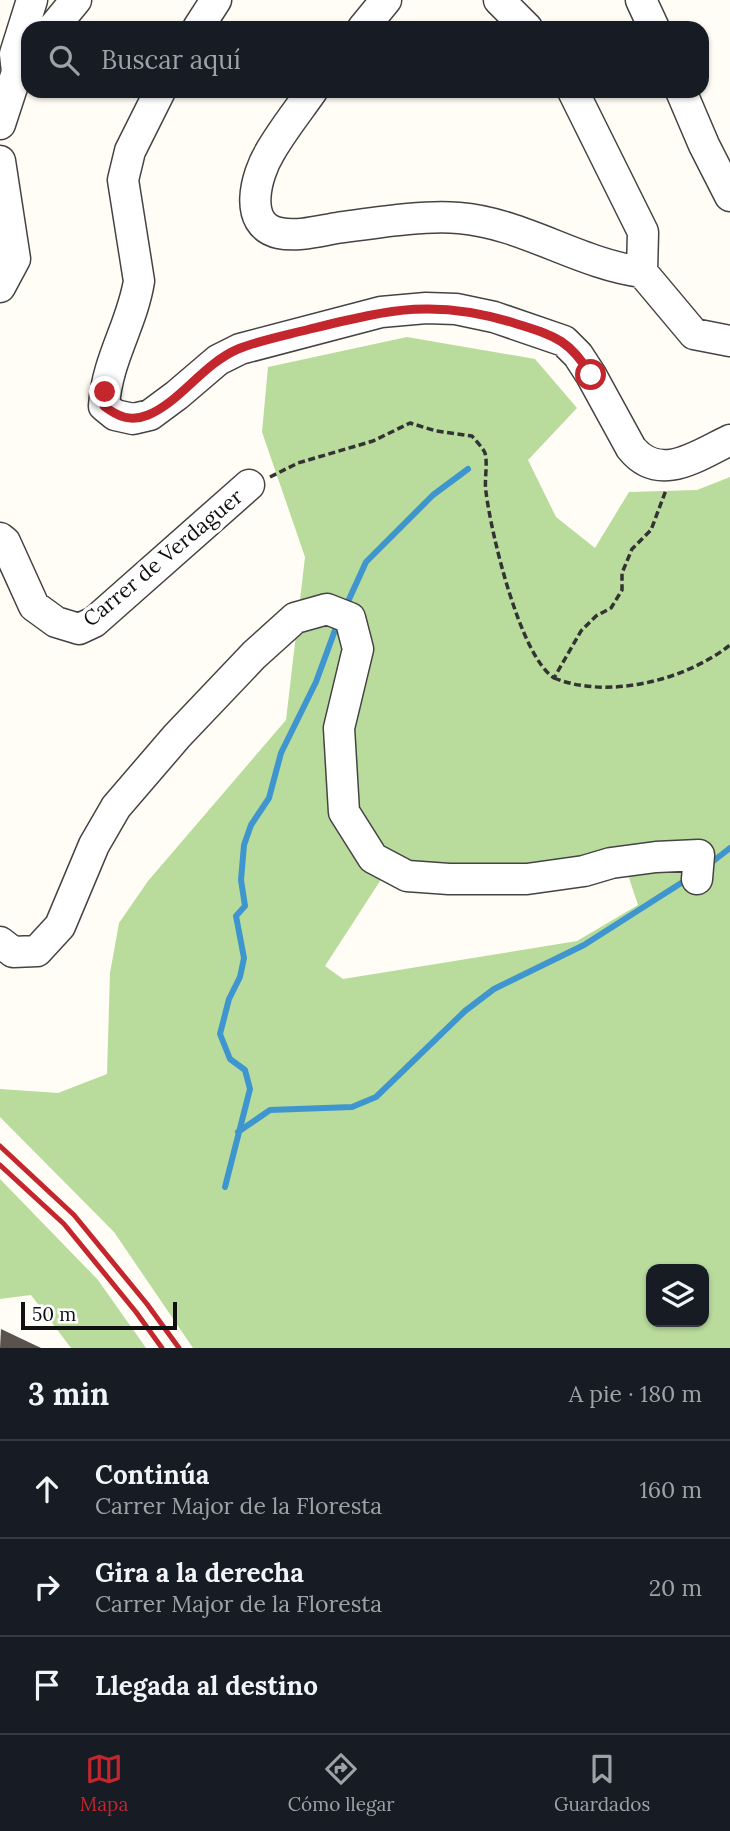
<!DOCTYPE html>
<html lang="es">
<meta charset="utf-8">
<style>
body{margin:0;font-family:Lora,serif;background:#242831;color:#f1f3f6}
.controls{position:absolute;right:21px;bottom:21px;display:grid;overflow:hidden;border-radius:14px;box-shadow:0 2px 5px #0004}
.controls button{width:63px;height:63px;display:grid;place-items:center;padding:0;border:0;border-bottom:2px solid #363941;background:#171b24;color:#f1f3f6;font:35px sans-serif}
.scale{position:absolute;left:21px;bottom:18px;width:156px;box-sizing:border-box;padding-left:7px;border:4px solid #111;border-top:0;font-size:19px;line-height:24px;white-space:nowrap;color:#111;-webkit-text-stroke:5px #fff;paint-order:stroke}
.stop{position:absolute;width:21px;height:21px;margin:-16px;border:5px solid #c4262e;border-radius:50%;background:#fff}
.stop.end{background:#c4262e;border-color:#fff;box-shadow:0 2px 7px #0008}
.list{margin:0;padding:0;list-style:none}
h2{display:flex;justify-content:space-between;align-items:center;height:91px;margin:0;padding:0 28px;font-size:30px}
h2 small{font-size:23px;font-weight:400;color:#9ea1a6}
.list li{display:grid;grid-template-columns:46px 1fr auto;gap:21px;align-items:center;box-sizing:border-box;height:98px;padding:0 28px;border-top:2px solid #363941}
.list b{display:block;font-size:26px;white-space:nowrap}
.list p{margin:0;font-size:23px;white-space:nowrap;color:#9ea1a6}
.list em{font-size:23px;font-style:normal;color:#9ea1a6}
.icon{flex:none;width:38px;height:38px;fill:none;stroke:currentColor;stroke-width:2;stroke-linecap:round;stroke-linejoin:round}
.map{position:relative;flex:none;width:730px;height:1348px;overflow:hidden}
.search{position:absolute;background:#171b24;box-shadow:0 2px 5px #0004;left:21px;right:21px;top:21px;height:77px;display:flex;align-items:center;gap:18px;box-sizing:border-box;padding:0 24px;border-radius:21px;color:#9ea1a6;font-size:26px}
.sheet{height:385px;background:#171b24}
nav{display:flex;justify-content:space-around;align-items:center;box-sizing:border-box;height:98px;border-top:2px solid #363941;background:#171b24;font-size:19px;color:#9ea1a6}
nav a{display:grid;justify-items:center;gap:4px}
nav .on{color:#c4262e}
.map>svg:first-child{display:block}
.forest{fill:#b9dc9c;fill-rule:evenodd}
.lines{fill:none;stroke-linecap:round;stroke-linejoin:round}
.stream{stroke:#3f96cf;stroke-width:6}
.building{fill:#5a524d}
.minor-casing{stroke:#444;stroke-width:33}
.path{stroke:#333;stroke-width:3.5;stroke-dasharray:7 3.5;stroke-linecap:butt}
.minor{stroke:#fff;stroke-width:30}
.rail{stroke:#c4262e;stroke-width:5}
.route{stroke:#c4262e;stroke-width:9}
.labels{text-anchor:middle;stroke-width:7;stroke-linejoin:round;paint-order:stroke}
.street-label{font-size:21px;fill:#111;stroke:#fff}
</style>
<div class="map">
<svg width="730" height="1348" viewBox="0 0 730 1348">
<rect width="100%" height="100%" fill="#fffdf5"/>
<!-- forest -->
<path class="forest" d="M407,337L535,359L577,408L528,460L556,517L595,548L629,492L697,490L730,477V1348H193L114,1232L0,1117V1089L58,1093L107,1074L110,973L119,923L148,881L286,720L305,557L262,432L268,367ZM625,866L638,905L577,941L343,979L325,966L382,878L405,889L438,893ZM651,1269H704V1322H651Z
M0,1179L98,1280L146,1348H71L31,1295L0,1299Z"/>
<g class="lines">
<!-- stream -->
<path class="stream" d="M346,606L366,562L433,495L468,469
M707,866L730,848
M238,1132L270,1110L352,1107L376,1097L465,1011L494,989L584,945L689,878
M225,1187L250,1089L245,1070L230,1059L220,1034L229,999L240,977L244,958L236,916L245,906L241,880L244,845L251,825L269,798L281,753L316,682L338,622"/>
</g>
<!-- building -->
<path class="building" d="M1,1329L41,1348H0Z"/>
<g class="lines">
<!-- minor casing -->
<g class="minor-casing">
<path id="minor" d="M499,0L527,28
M641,0L654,28
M53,28L76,0
M198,28L216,0
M363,28L386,0
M17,72L15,54L32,0
M160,91L130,151L123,180L139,281C132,325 107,359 104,406L115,415L133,419L150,415L177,395L218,360L240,349L381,312L426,308L456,309L494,317L564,341L578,355L591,375L631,448C660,484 698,455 730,440
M312,91C298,111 282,131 270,152C256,175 242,225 279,233C297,237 319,231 337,228C375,223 421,215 459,218C523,223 579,264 642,272
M573,91L643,232L642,272L694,334L730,341
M681,91L704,145L730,196
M0,124L17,72L28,59
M0,161L15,259L0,287
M0,538L5,542L34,606L56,622L79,629L94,622L249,485
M0,942L13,952L37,951L60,926L94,845L116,807L177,736L254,655L295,618L327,609L350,618L358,649L339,728L344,812L373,858L407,876L449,879H527L584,871L611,863L656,857L699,855L697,879"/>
</g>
<!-- path -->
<path class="path" d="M270,477L298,463L373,441L410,423L436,431L472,436C476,441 483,448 485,453C488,465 484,480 486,492C491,533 520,656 554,678L581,631L596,616L611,608L622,590V573L632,549L651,530L666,490
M554,678C608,700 686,680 730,645"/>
<!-- minor -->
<use href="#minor" class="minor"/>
<!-- rail -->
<path class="rail" d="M0,1146L74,1215L147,1304L179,1348
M0,1165L64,1224L136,1312L162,1348"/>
</g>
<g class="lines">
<!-- route -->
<path class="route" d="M105,392L104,406C118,417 131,422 148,415C180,402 203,364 238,349C260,340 287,335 310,329C389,310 434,298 514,323C554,336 568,338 591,375"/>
</g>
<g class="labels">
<!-- street labels -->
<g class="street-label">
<text transform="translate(163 558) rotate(-40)" y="7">Carrer de Verdaguer</text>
</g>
</g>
</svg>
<div class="controls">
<button><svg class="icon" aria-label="layers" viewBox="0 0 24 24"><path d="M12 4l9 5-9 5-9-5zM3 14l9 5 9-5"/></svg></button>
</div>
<div class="scale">50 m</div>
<div class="stop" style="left:591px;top:375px"></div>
<div class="stop end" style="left:105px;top:392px"></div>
<div class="search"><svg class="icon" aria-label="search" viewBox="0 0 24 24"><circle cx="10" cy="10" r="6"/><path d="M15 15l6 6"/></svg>Buscar aquí</div>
</div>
<section class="sheet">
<h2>3 min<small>A pie · 180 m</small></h2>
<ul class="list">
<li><svg class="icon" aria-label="ahead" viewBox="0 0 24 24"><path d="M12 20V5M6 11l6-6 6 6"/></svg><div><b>Continúa</b><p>Carrer Major de la Floresta</p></div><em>160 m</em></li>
<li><svg class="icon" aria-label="right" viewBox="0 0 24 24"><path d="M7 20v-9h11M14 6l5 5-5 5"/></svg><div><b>Gira a la derecha</b><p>Carrer Major de la Floresta</p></div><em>20 m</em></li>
<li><svg class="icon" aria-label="arrive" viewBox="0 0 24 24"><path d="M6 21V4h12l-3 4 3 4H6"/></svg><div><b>Llegada al destino</b></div></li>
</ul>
</section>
<nav>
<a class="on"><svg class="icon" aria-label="map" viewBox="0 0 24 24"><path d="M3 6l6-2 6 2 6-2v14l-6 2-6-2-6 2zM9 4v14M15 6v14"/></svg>Mapa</a>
<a><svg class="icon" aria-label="directions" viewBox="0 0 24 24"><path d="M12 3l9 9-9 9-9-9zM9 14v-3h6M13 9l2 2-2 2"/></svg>Cómo llegar</a>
<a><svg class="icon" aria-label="saved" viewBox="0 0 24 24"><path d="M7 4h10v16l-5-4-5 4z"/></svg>Guardados</a>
</nav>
